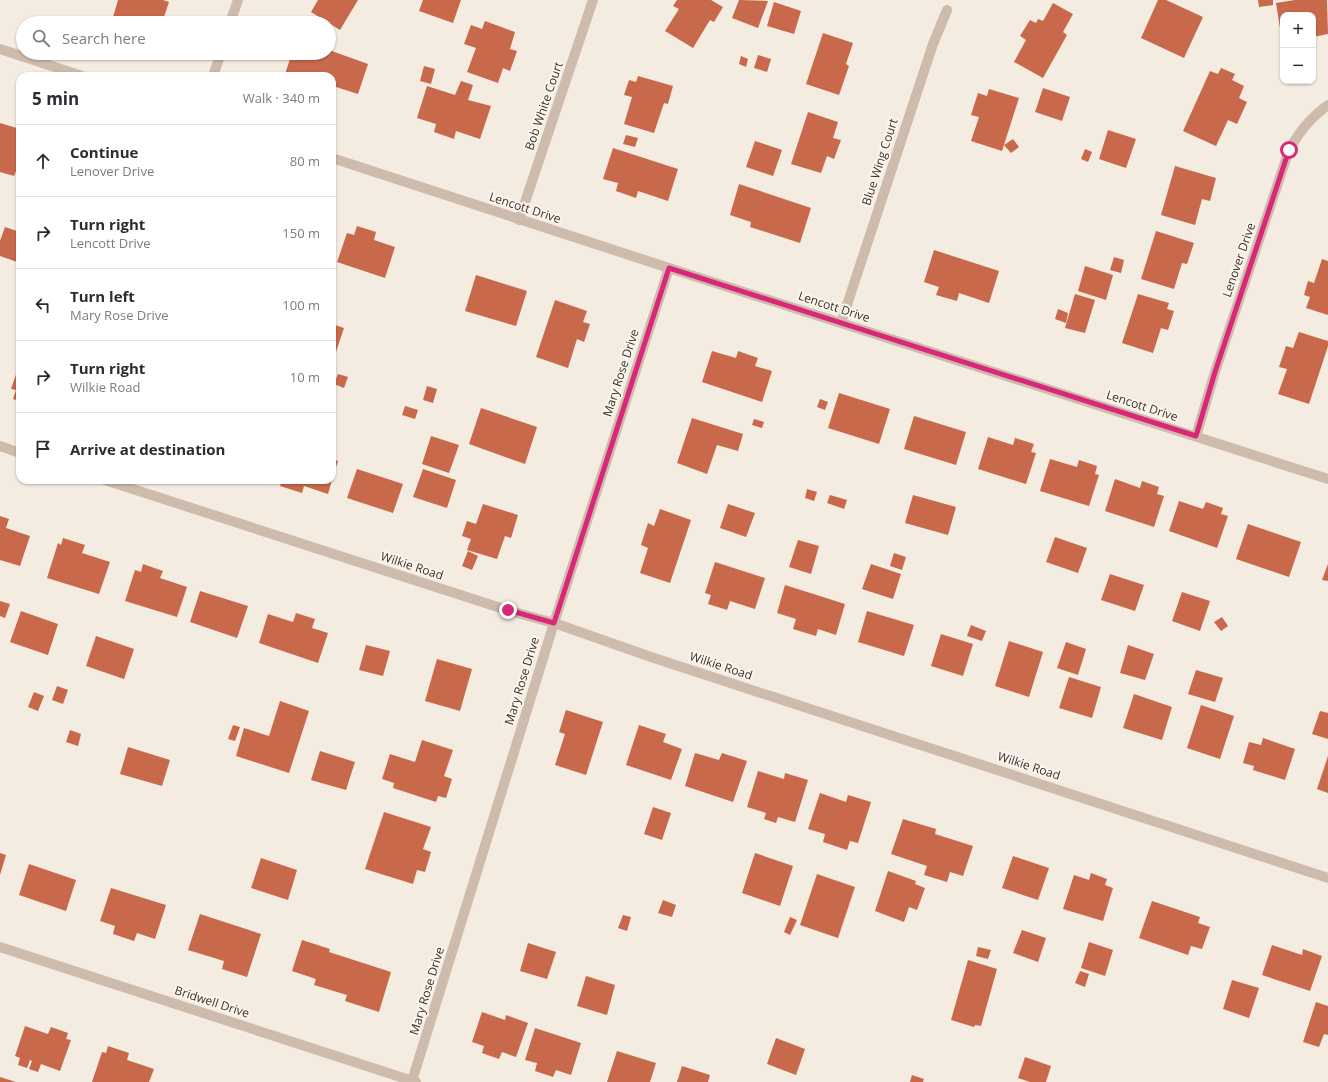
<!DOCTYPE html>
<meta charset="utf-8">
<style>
body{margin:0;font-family:"Open Sans",sans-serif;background:#f2f2f3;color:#2b2b33}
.controls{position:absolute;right:12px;top:12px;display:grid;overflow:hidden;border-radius:8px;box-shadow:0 1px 3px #0004}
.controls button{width:36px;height:36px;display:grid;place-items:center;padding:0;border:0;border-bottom:1px solid #e1e1e2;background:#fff;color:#2b2b33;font:20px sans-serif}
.stop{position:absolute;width:12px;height:12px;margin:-9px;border:3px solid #db2777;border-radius:50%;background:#fff}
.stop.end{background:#db2777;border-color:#fff;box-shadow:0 1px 4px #0008}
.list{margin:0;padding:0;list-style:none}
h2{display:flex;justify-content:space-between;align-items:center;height:52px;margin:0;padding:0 16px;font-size:17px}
h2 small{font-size:13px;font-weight:400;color:#7c7c81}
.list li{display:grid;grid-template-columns:26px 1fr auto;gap:12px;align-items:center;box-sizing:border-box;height:72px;padding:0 16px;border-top:1px solid #e1e1e2}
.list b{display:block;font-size:15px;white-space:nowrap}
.list p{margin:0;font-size:13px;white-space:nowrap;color:#7c7c81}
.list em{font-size:13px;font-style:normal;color:#7c7c81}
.icon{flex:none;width:22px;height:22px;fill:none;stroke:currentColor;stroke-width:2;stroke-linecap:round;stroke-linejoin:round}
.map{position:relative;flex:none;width:1328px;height:1082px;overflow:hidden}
.search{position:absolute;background:#fff;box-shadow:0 1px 3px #0004;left:16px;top:16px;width:320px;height:44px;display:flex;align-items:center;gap:10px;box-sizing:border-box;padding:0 14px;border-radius:22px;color:#7c7c81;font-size:15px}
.panel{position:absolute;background:#fff;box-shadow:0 1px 3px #0004;left:16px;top:72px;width:320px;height:412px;border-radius:12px}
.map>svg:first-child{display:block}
.building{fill:#c8694b}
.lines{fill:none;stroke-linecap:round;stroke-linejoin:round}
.minor{stroke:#cdbbac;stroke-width:10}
.route{stroke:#db2777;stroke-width:5}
.labels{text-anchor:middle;stroke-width:4;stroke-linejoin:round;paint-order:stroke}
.street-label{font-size:12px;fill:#3b302b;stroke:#fbf5ee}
</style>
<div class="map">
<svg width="1328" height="1082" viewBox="0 0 1328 1082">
<rect width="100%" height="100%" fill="#f4ebe1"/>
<!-- building -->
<path class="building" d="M118,0H163L169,2L162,23H115L117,18L113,17Z
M318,0H358L340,30L311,12Z
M423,0H461L453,23L419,11Z
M677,0H711L723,7L714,22L710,20L693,48L665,31L679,9L673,6Z
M739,0L768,1L758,28L732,18Z
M1158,0H1166L1203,17L1184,58L1141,38Z
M1258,0H1273V5L1259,7Z
M1295,0H1327L1328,34L1313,37V15H1283V33L1281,34L1276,3Z
M774,2L801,11L794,34L767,26Z
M1053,3L1073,14L1063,32L1067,35L1043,78L1014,62L1026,40L1020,36L1030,20L1036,23L1038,19L1043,21Z
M485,21L515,32L510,49L517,51L510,71L503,68L498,83L467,72L476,48L464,44L471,25L482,29Z
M823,33L853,43L846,64L849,66L839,95L806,84Z
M329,50L368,64L358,94L336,87L335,91L332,90V76H290L285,74L292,53H329Z
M758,55L771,59L767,72L754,68Z
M741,56L748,59L746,67L739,64Z
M424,66L435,69L431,84L420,81Z
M1221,68L1235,74L1232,80L1244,86L1239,98L1247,102L1237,124L1228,120L1216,146L1183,131L1210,71L1218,74Z
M638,76L673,86L668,104L664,103L654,133L624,124L632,97L624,95L629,80L636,82Z
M461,81L473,85L468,100L491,106L480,139L456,131L454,139L434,132L436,124L417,118L427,86L455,95Z
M1043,88L1070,97L1062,121L1035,112Z
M989,89L1019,98L1002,151L971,141L979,117L971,115L978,93L987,96Z
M808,112L838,122L833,138L841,140L834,159L827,156L821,173L791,164Z
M0,123L20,129V170L17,169L14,176L0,172Z
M1108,130L1136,139L1126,168L1099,159Z
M626,135L638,138L635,147L623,144Z
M1013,139L1019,147L1011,153L1004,145Z
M755,141L782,150L773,176L746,167Z
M613,148L678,169L668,201L638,191L636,198L616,191L618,183L603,179Z
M1085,149L1092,152L1088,162L1081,159Z
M1175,166L1216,178L1210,201L1202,199L1195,225L1161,215Z
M739,184L811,208L800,243L750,227L751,222L730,215Z
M357,226L376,232L374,240L395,247L385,278L337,262L347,233L354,235Z
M5,227L20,232V263L0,256V241Z
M1156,231L1194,243L1187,264L1182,263L1174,289L1141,279Z
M934,250L999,271L989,303L959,293L957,301L936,295L939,287L924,282Z
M1114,257L1124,260L1121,273L1110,270Z
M1322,259L1328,261V315L1306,308L1310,297L1304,295L1308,281L1314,283Z
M1085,266L1113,275L1106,300L1078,291Z
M476,275L527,291L516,326L465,311Z
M1075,294L1095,300L1085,333L1065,328Z
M1138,294L1169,303L1167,309L1174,311L1168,330L1161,328L1153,353L1122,343Z
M555,300L587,311L583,322L590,324L584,342L577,339L568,368L536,357Z
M1058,309L1068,313L1066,323L1055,319Z
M332,324L344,328L335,355H332Z
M1299,332L1328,341V346L1309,404L1278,394L1287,369L1279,367L1286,346L1293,348Z
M712,351L736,358L738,351L758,358L755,366L772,371L762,402L702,382Z
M20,363V401L13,399L16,390L11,389Z
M338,374L348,377L344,388L334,384Z
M427,386L437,389L433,403L423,400Z
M839,393L890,409L879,444L828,428Z
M820,399L828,402L825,410L817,407Z
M405,406L418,410L415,419L402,415Z
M481,408L537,427L525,464L469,444Z
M914,416L966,432L956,465L904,449Z
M692,418L743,434L738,451L717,445L707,474L677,463Z
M754,419L764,422L762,428L752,425Z
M431,436L459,445L449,473L422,464Z
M988,437L1013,445L1015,438L1034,444L1031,452L1036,453L1026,484L978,469Z
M332,459L338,461L332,479Z
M1050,459L1077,467L1079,460L1097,466L1095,474L1099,475L1089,506L1040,491Z
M357,469L403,484L393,513L347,498Z
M423,469L456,480L447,508L413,497Z
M1115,479L1140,488L1142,481L1159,487L1157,494L1164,496L1154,527L1105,511Z
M282,480H332L328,494L304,486L302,493L280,486Z
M807,489L817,492L814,501L805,498Z
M830,495L847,500L844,509L827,503Z
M913,495L956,507L948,535L905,523Z
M1179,501L1203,509L1206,502L1223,508L1221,514L1228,516L1217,548L1169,531Z
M483,504L518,515L511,538L505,536L497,559L467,550L471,539L462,536L467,521L476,524Z
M728,504L755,513L746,537L720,528Z
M660,509L691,520L670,583L640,573L648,548L641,545L648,523L654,526Z
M0,516L9,519L6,528L30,536L20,566L0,560Z
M1248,524L1301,542L1289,577L1236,559Z
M1055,537L1087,548L1078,573L1046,562Z
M63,538L85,545L82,553L110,562L99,594L47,578L58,543L61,545Z
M798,540L819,546L811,574L789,567Z
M468,551L478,556L472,570L462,566Z
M894,553L906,557L902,570L890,566Z
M715,562L765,578L755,609L730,601L727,610L708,604L711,595L705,593Z
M143,564L163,571L160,578L187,587L177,617L125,601L135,570L141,572Z
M871,564L901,574L893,599L862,589Z
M1328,564V581L1322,580Z
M1110,574L1144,585L1135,611L1101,600Z
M785,585L845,604L836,635L818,629L816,636L793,629L796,619L777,613Z
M200,591L248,606L237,638L190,622Z
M1182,592L1210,601L1200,631L1172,621Z
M0,601L10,604L5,618L0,616Z
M21,611L58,624L48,655L10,642Z
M867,611L914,625L904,656L858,642Z
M296,613L315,619L312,628L328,633L318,663L259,643L268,614L293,622Z
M1222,617L1228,626L1221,631L1214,622Z
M971,625L986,631L982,641L967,636Z
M941,634L973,644L963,676L931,666Z
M96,636L134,649L124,679L86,666Z
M1009,641L1043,652L1029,697L995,686Z
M1066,642L1086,649L1078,675L1057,668Z
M366,645L390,651L383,676L359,670Z
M1128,645L1154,654L1145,680L1120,673Z
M437,659L472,669L460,711L425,701Z
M1196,670L1223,678L1215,702L1188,694Z
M1069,677L1101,687L1092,718L1059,708Z
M57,686L68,690L63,704L52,700Z
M34,692L44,696L38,711L28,707Z
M1134,694L1172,707L1162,740L1123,728Z
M280,701L309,711L289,773L236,756L244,728L269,736Z
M1201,705L1234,716L1220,759L1187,748Z
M566,710L603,722L586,775L555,765L565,734L559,732Z
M1320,711L1328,713V739L1312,734Z
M233,725L240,727L235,741L228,739Z
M639,725L666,734L663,742L682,749L671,780L626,765Z
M70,730L81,734L78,746L66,742Z
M1263,738L1295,749L1285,780L1253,770L1254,766L1243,763L1249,742L1261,745Z
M422,740L453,750L444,776L452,779L446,798L438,796L436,802L393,788L394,783L382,779L390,754L415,762Z
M128,747L170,760L162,786L120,774Z
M320,751L355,762L346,790L311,780Z
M695,753L719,760L722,753L747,761L733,802L685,786Z
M1328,756V793L1317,789Z
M758,771L784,779L785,773L808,780L795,822L778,817L776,823L764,819L766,813L747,807Z
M820,793L846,802L848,795L871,802L858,843L850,841L847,850L823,842L825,834L808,829Z
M653,807L671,813L662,840L644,834Z
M384,812L431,827L423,849L431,852L425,872L417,870L413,884L365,869Z
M903,819L936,829L935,834L973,846L963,876L950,872L947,882L924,875L927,866L891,854Z
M0,853L6,855L0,875Z
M755,853L793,866L780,906L742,893Z
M1013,856L1049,868L1038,900L1002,888Z
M261,858L297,870L288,900L251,888Z
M29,864L76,880L66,911L19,895Z
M888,871L916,881L915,884L925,888L917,910L909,907L904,922L875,911Z
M1091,873L1107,879L1105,885L1113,888L1103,921L1063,909L1074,875L1089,880Z
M817,874L855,887L838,938L800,925Z
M111,888L166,905L155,939L137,933L134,941L113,934L115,926L100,921Z
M663,900L676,905L672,917L658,913Z
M1152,901L1200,917L1198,923L1210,927L1202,949L1191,946L1188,955L1139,938Z
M200,914L261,934L247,977L222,969L224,961L188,950Z
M623,915L631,917L627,931L618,928Z
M790,917L797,920L790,935L784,932Z
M1022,930L1046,938L1038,962L1013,953Z
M302,940L330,949L329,952L391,972L379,1012L345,1001L347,995L314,985L316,979L292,971Z
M1089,942L1113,950L1105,976L1081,968Z
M528,943L556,952L547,979L520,971Z
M1272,945L1302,955L1303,949L1322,956L1310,991L1262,975Z
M978,947L991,950L988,959L976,956Z
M968,960L997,969L981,1026L975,1025L974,1027L951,1020Z
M1080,971L1089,974L1085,987L1075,983Z
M586,976L615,985L607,1015L577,1006Z
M1232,980L1259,988L1249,1018L1223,1009Z
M1316,1002L1328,1006V1035L1324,1034L1319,1047L1303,1042Z
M482,1012L505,1020L506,1015L528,1023L516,1057L502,1052L499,1059L482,1053L484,1046L472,1042Z
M25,1026L48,1034L51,1027L68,1033L66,1039L71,1040L60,1071L41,1064L38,1072L29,1069L32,1061L30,1060L27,1068L18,1065L20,1058L15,1056Z
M535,1028L581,1043L571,1075L556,1070L553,1077L535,1071L537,1063L525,1060Z
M776,1038L805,1049L796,1075L767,1064Z
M108,1046L129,1053L127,1060L154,1069L149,1082H92L102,1052L106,1053Z
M617,1051L656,1063L650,1082H607Z
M1025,1057L1051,1066L1046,1082H1030L1018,1078Z
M682,1066L710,1075L708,1082H677Z
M912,1075L924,1079L923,1082H910Z
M0,1077L16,1082H0Z"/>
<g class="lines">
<!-- minor -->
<path class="minor" d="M230,23L238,0
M0,49L82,76
M213,76L221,53
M332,158L669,268L1328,479
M519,220L593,0
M841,323L933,44L947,10
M1196,436L1215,372L1289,150C1300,131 1310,118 1328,105
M0,446L20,453
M105,480L507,610L554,623L654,658L1328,878
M0,947L416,1082
M412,1081L554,623L669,268"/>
</g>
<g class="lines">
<!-- route -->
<path class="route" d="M508,610L554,623L669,268L1196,436L1215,372L1289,150"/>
</g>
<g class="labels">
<!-- street labels -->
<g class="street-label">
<text transform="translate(544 106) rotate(-71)" y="4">Bob White Court</text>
<text transform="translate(880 162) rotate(-72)" y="4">Blue Wing Court</text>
<text transform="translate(525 208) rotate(18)" y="4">Lencott Drive</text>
<text transform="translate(1239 260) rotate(-71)" y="4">Lenover Drive</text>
<text transform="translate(834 307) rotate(18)" y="4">Lencott Drive</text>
<text transform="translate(621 373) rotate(-72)" y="4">Mary Rose Drive</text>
<text transform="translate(1142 406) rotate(18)" y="4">Lencott Drive</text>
<text transform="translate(412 566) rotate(18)" y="4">Wilkie Road</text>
<text transform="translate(721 666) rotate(18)" y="4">Wilkie Road</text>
<text transform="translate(522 681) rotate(-73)" y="4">Mary Rose Drive</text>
<text transform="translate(1029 766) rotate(18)" y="4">Wilkie Road</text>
<text transform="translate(427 991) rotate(-73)" y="4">Mary Rose Drive</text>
<text transform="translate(212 1002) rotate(18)" y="4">Bridwell Drive</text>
</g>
</g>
</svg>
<div class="controls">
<button>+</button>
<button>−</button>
</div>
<div class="stop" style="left:1289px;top:150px"></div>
<div class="stop end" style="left:508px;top:610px"></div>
<div class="search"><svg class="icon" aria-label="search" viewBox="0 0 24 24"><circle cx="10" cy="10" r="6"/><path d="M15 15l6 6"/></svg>Search here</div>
<section class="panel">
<h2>5 min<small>Walk · 340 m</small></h2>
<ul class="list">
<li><svg class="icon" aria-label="ahead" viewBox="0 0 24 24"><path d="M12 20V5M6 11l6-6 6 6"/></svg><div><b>Continue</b><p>Lenover Drive</p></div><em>80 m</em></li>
<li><svg class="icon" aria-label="right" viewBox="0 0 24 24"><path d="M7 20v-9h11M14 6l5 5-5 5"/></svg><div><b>Turn right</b><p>Lencott Drive</p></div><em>150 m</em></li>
<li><svg class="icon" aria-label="left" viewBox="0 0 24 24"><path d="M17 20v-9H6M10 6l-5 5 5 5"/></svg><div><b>Turn left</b><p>Mary Rose Drive</p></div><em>100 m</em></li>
<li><svg class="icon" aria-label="right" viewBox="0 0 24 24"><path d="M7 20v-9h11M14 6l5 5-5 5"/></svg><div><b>Turn right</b><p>Wilkie Road</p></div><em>10 m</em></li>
<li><svg class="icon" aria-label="arrive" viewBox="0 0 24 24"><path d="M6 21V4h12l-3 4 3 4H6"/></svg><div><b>Arrive at destination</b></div></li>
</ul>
</section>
</div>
